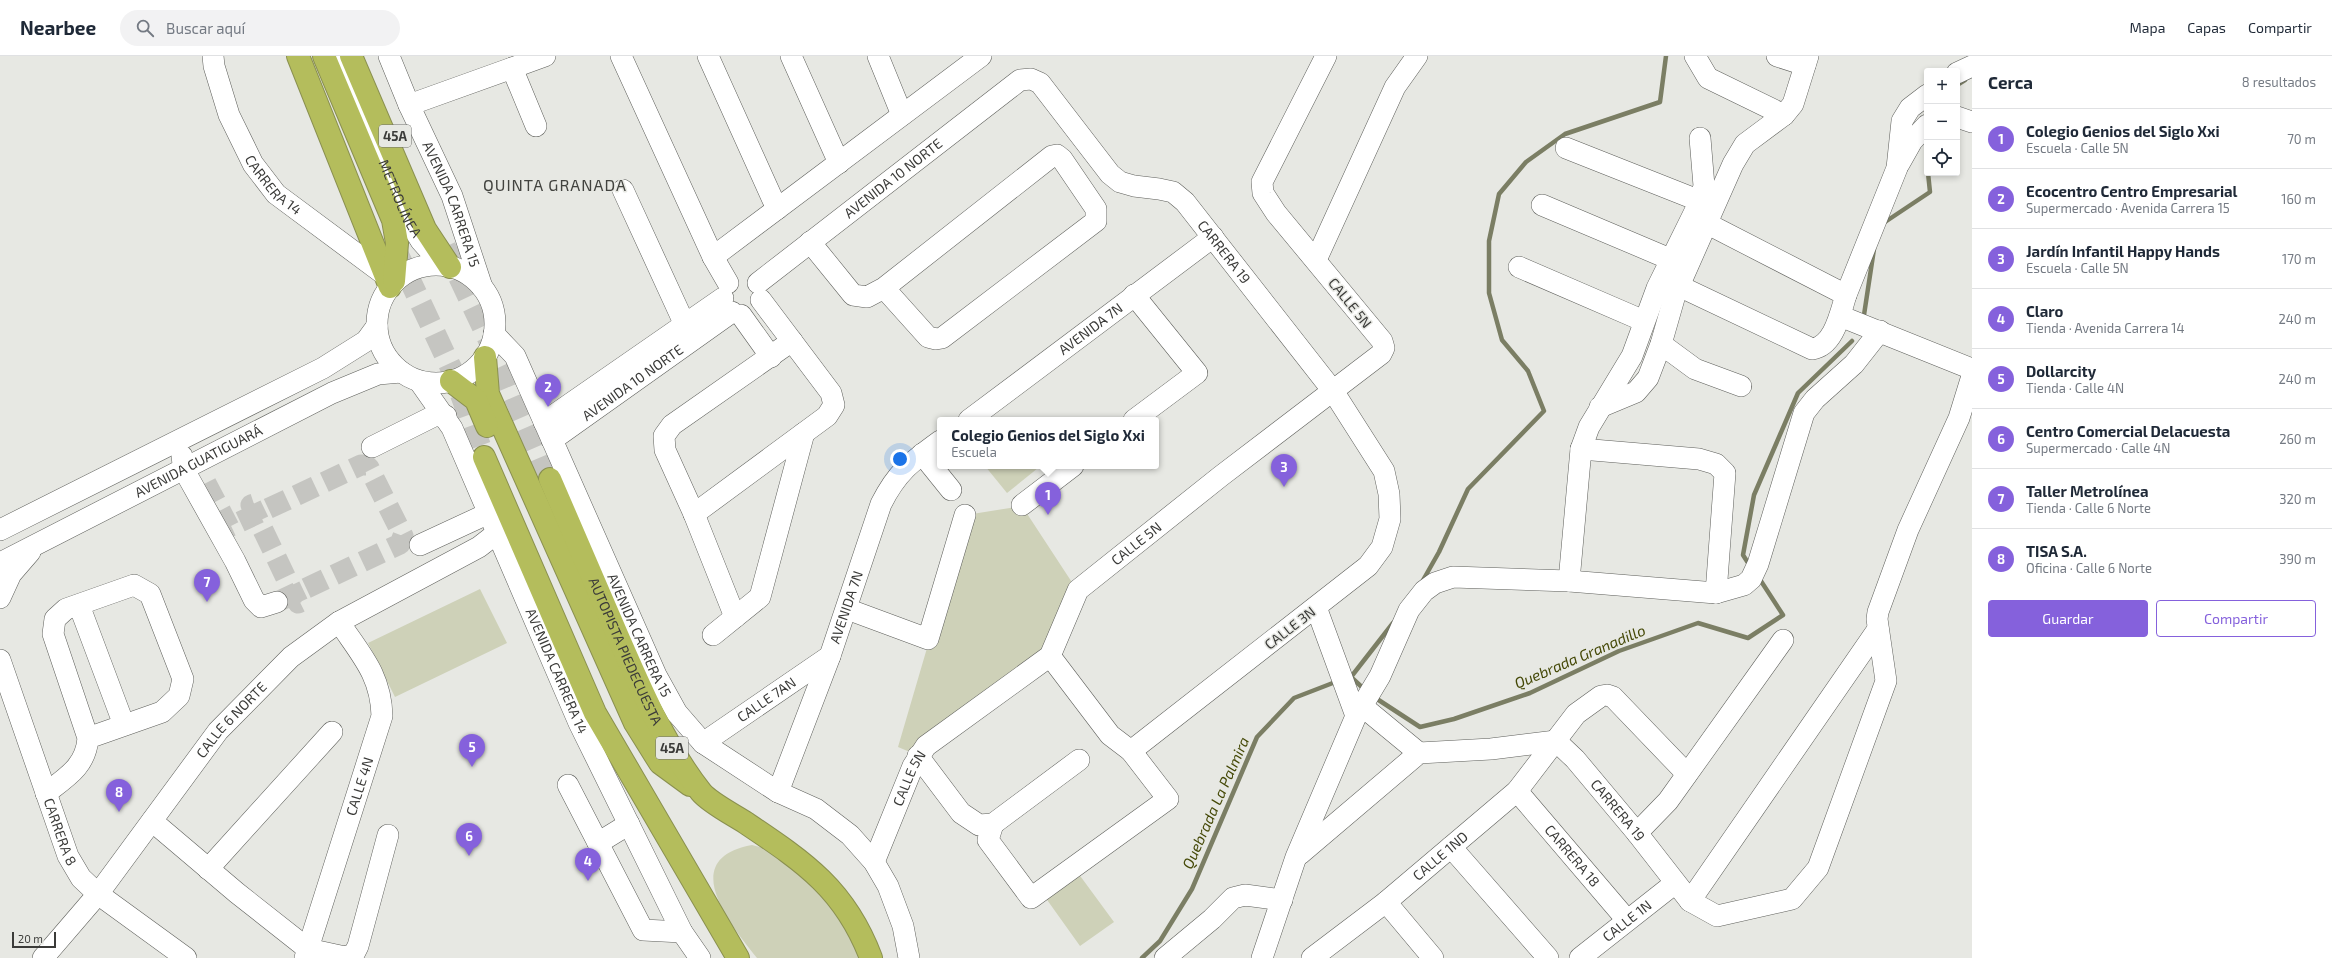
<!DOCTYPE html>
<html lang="es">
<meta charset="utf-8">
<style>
body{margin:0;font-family:"Exo 2",sans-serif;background:#f2f2f3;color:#1f2937}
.controls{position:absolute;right:12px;top:12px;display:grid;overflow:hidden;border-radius:4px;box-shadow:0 2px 6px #0003}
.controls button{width:36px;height:36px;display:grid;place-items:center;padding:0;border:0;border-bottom:1px solid #e0e1e3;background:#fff;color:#1f2937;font:20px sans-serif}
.scale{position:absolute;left:12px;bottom:10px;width:44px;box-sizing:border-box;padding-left:4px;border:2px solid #3b3b39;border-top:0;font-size:11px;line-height:14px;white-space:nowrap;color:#3b3b39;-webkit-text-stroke:3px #e7e8e3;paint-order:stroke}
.you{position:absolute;left:900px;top:403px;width:14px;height:14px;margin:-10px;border:3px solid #fff;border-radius:50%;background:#1a73e8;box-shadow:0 0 0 6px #1a73e833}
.badge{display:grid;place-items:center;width:26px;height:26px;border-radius:50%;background:#8561dc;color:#fff;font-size:13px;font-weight:700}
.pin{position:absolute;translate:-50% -33px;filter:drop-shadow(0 1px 2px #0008)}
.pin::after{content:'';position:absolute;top:21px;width:14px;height:12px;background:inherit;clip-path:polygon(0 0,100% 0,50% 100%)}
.popup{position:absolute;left:937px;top:361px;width:222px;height:52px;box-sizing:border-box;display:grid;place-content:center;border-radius:4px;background:#fff;filter:drop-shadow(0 1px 3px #0005);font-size:13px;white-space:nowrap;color:#747a83}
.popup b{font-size:15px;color:#1f2937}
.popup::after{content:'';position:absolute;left:50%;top:100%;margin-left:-8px;border:8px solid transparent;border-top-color:#fff}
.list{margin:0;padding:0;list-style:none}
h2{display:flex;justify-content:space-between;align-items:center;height:52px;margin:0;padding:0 16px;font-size:17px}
h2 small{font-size:13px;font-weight:400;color:#747a83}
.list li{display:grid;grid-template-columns:26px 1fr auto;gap:12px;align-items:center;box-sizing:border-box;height:60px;padding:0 16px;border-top:1px solid #e0e1e3}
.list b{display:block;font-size:15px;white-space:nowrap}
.list p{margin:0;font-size:13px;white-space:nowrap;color:#747a83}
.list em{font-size:13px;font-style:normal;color:#747a83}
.actions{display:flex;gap:8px;padding:12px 16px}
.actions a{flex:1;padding:9px 0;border:1px solid #8561dc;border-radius:4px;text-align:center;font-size:14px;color:#8561dc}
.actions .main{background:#8561dc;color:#fff}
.icon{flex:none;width:22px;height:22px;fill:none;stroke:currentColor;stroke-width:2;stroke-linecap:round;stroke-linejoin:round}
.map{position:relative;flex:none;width:1972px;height:902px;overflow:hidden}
header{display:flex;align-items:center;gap:24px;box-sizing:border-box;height:56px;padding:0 20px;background:#fff;border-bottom:1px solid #e0e1e3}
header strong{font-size:19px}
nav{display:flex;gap:22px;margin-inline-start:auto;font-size:14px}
.search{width:280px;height:36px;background:#f2f2f3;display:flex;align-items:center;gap:10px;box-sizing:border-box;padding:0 14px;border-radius:22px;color:#747a83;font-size:15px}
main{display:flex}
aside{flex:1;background:#fff}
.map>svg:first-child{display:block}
.green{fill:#ced1b8}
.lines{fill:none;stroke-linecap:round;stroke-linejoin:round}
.stream{stroke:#7b7e64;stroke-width:4.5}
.minor-tunnel{stroke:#c5c5c1;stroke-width:21;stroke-dasharray:21 10;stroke-linecap:butt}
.highway-tunnel{stroke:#c5c5c1;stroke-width:22;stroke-dasharray:22 11;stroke-linecap:butt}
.minor-casing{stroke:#5e5f5b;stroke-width:22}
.highway-casing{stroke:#8a9050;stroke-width:24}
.minor{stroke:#fff;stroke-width:21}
.highway{stroke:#b4bd5c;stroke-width:22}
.labels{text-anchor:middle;stroke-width:3;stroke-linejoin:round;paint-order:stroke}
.shield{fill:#e7e8e3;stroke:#6f6f6c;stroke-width:1}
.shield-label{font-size:13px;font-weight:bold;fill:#3b3b39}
.street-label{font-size:14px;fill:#3b3b39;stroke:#e7e8e3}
.water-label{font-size:15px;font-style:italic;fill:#444806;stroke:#e7e8e3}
.quarter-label{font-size:16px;letter-spacing:1px;fill:#42433f;stroke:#e7e8e3}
</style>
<header>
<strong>Nearbee</strong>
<div class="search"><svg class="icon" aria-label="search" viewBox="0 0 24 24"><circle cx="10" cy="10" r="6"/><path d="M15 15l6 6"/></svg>Buscar aquí</div>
<nav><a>Mapa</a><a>Capas</a><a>Compartir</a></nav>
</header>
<main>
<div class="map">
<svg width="1972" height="902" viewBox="0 0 1972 902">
<rect width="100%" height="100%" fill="#e7e8e3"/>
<!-- green -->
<path class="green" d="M985,410H1036L1038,412L1007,437Z
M1022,450L1077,534L1049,599L917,699L898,691L966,459Z
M480,533L507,587L395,641L368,587Z
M752,789C758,791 767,792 772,796C801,813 852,870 860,902H757C731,869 676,803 752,789Z
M1078,817L1114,866L1080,890L1045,841Z"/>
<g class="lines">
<!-- stream -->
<path class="stream" d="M1957,29L1965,24
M1927,100V103
M1882,168L1930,136L1928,117
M1864,259L1874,193
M1750,510L1743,499L1754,439L1798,337L1852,285
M1422,526L1439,496L1468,433L1544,355L1528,315L1502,284L1489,237V185L1499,138L1526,106L1565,78L1660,46L1666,0
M1351,621L1365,634
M1347,622L1351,621L1393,567
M1374,641L1420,671L1454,663L1530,637L1619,595L1698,567L1748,582L1783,559L1759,522
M1142,902L1160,885L1192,833L1257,681L1294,642L1338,625"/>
<!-- minor-tunnel -->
<path class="minor-tunnel" d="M206,427L229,471L361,409H366L369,412L403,480L400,488L277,546
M254,448L251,449L298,547L300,546"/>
<!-- highway-tunnel -->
<path class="highway-tunnel" d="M393,188L452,314L484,401
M445,191L504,316L550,423"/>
<!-- minor casing -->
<g class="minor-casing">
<g id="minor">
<path id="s1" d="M213,0L214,10L229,59L253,108L276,138L385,219"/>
<path id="s2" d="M339,0L407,162L421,185L430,195"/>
<path id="s3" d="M389,0L409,49L452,140L482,231"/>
<path d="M621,0L713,201L728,227"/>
<path d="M708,0L777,153"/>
<path d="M791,0L839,107"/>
<path d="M878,0L902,59"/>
<path d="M1695,0L1708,22L1784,59"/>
<path d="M1777,0L1805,9"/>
<path d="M512,12L545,0"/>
<path d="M1957,17L1972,10"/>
<path d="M409,49L512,12L536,70"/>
<path d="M1957,61L1972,66"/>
<path d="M1566,92L1700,145"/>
<path d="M1899,108L1912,85L1927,69"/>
<path d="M623,134L685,269"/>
<path d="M1542,149L1672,204"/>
<path d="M1706,167L1846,239"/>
<path d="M810,186L853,239L867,241L884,232L1052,100L1057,99L1062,103L1096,153V165L942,282L936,283L928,281L884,232"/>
<path d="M713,201L981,0"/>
<path d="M1316,204L1395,31L1417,0"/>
<circle cx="436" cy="268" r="59"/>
<path d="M1519,211L1644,265"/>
<path id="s4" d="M758,227L1020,24L1031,23L1040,27L1110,118L1120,126L1134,130L1159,133L1173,136L1185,146L1333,335L1384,415L1389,438L1390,463L1382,491L1368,510L1131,695"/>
<path d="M1679,230L1812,293C1834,290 1840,258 1846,239L1897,112L1902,65L1910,52L1927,39"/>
<path d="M741,259L771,301"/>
<path d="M1840,260L1972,313"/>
<path id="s5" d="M494,278L515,300L656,619L677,657L703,687L778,736L816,753L850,779L874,806L888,830L903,870L909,902"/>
<path d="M1661,288L1695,313L1741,330"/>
<path id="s6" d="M419,325L452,372L579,667L682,876L700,902"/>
<path d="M1600,351L1636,336L1648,322L1661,288L1675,239L1733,108L1745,88L1784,59L1793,48L1808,0"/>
<path id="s7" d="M969,364L1213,181"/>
<path d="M1134,364L1197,317L1134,239"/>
<path d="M544,366L723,242"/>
<path id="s8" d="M552,384L732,256"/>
<path d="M372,391L434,360H446"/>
<path d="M1581,393L1699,403L1716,408L1725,417L1716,537"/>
<path d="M922,398L951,434"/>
<path d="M182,400L183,408L188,421L235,505L254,544L261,551L277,546"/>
<path d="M1022,449L1073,410"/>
<path d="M694,458L827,360L834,349L831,337L761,244"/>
<path d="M0,474L323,312L366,285L377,270"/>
<path d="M420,489L489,457"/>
<path id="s9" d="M0,507L332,337L378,318L401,316"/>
<path d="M1569,525L1581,393L1589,371L1632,300L1657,232L1700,145L1704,130L1700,82"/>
<path d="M0,542L11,518L30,496"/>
<path d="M79,549L124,669"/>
<path d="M847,553L928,583L965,459"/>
<path d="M735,561L694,458L665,394L664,380L672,369L792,285"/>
<path d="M713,579L760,541L804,377"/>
<path id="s10" d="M0,604L68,800L81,822L98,838L186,902"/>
<path d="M1362,650L1419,697"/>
<path d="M1356,660L1380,620L1409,554L1424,535L1435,527L1453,521L1569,525L1716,537L1744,529L1751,523L1758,508L1804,357L1815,343L1854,308L1880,275"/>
<path id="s11" d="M1556,685L1575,703L1637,777L1690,845L1717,860L1792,843L1818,812L1886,625L1877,563L1878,556L1908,474L1959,362L1972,320"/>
<path id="s12" d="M703,687L830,600"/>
<path d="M918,700L961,757L979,769L993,768L1079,704"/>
<path d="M568,729L643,874L682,876"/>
<path id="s13" d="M1517,735L1627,864"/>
<path id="s14" d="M778,736L830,600L881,448C897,416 911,406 940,385"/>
<path d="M46,737C67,721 86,710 88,682L53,578L55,563L66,553L134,529L150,538L183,623L179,640L162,656L88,682"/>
<path d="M152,765L237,837L308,893L345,901L354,898L358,890L388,779"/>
<path d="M993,768L988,784L1031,842L1168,743L1131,695L1110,679L1050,600"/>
<path d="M1637,777L1668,745L1783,584"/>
<path d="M598,787L629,768"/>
<path d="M1451,791L1548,902"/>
<path d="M1300,798L1419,697L1491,693L1556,685"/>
<path id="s15" d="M874,806L913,710L926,690L1050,600L1078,534L1221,420L1381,298L1384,292L1382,285L1276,157L1263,137L1262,126L1326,0"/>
<path d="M208,813L332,676"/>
<path d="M1690,845L1878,573"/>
<path d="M1386,846L1433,902"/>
<path id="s16" d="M43,902L98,838L218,675L291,601L339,566L479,491L497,477"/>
<path id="s17" d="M305,902L382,660C381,619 361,599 339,566"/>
<path d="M1165,902L1212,863L1233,842L1245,839L1282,844"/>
<path d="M1262,902L1296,801L1356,660L1316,551"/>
<path id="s18" d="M1312,902L1386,846L1517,735L1576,658L1601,640L1607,639L1613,641L1687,718"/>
<path id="s19" d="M1580,902L1674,828"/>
</g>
</g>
<!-- highway casing -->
<g class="highway-casing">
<g id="highway">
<path d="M298,0L390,231"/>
<path d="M324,0L393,164L397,187L394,225"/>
<path d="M351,0L425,173L450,211"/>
<path d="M485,301L488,338L635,667L660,707L690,729"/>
<path d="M451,325L476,344L487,370"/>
<path d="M484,401L595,657L738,902"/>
<path id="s20" d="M550,423C572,474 594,525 616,576C640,631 664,689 701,736C710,747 734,759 746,767C804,806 845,833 871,902"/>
</g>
</g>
<!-- minor -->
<use href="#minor" class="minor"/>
<!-- highway -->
<use href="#highway" class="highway"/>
</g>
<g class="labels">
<!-- shield labels -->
<g class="shield">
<rect x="379" y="69" width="32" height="22" rx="3"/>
<rect x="656" y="681" width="32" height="22" rx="3"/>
</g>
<g class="shield-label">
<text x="395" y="85">45A</text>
<text x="672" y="697">45A</text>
</g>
<!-- street labels -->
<g class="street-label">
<text dy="5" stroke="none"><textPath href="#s4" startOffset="171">AVENIDA 10 NORTE</textPath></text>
<text dy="5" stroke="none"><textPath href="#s1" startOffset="145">CARRERA 14</textPath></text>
<text dy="5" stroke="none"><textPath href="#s2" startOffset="155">METROLÍNEA</textPath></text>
<text dy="5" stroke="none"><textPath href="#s3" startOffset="161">AVENIDA CARRERA 15</textPath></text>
<text dy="5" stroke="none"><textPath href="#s4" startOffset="613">CARRERA 19</textPath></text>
<text transform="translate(1350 247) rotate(51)" y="5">CALLE 5N</text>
<text dy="5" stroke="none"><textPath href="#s7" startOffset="152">AVENIDA 7N</textPath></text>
<text dy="5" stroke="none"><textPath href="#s8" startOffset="99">AVENIDA 10 NORTE</textPath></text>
<text dy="5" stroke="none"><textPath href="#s9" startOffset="223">AVENIDA GUATIGUARÁ</textPath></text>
<text dy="5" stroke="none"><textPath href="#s15" startOffset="427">CALLE 5N</textPath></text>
<text dy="5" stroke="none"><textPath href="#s14" startOffset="197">AVENIDA 7N</textPath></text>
<text transform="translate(1290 572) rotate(-38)" y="5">CALLE 3N</text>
<text dy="5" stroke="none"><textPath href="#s5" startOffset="336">AVENIDA CARRERA 15</textPath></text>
<text dy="5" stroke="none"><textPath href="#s20" startOffset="188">AUTOPISTA PIEDECUESTA</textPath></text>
<text dy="5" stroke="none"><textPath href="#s6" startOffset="322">AVENIDA CARRERA 14</textPath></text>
<text dy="5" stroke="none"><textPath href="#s12" startOffset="77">CALLE 7AN</textPath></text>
<text dy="5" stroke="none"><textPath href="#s16" startOffset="304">CALLE 6 NORTE</textPath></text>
<text dy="5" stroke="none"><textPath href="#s15" startOffset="91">CALLE 5N</textPath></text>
<text dy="5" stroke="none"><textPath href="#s17" startOffset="180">CALLE 4N</textPath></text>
<text dy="5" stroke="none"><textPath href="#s11" startOffset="93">CARRERA 19</textPath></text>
<text dy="5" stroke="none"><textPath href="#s10" startOffset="182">CARRERA 8</textPath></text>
<text dy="5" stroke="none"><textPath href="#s13" startOffset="85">CARRERA 18</textPath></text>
<text dy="5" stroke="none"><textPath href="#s18" startOffset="164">CALLE 1ND</textPath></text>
<text dy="5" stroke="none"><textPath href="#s19" startOffset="60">CALLE 1N</textPath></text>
</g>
<!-- water labels -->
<g class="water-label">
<text transform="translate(1580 601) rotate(-23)" y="5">Quebrada Granadillo</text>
<text transform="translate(1216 747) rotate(-66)" y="5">Quebrada La Palmira</text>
</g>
<!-- quarter labels -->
<g class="quarter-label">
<text x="555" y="135">QUINTA GRANADA</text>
</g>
</g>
</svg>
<div class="controls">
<button>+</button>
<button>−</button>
<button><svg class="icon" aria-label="locate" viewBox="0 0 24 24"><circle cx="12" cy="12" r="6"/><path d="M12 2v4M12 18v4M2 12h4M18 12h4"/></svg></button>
</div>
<div class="scale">20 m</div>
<div class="you"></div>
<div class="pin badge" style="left:1048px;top:459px">1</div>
<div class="popup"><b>Colegio Genios del Siglo Xxi</b>Escuela</div>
<div class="pin badge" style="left:548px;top:351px">2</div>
<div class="pin badge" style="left:1284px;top:431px">3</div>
<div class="pin badge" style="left:588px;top:825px">4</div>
<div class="pin badge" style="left:472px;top:711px">5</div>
<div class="pin badge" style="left:469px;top:800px">6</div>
<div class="pin badge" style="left:207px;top:546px">7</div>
<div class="pin badge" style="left:119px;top:756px">8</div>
</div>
<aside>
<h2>Cerca<small>8 resultados</small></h2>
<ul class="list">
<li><span class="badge">1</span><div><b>Colegio Genios del Siglo Xxi</b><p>Escuela · Calle 5N</p></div><em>70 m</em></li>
<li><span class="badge">2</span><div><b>Ecocentro Centro Empresarial</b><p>Supermercado · Avenida Carrera 15</p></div><em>160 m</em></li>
<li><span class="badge">3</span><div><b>Jardín Infantil Happy Hands</b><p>Escuela · Calle 5N</p></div><em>170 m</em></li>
<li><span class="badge">4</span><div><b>Claro</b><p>Tienda · Avenida Carrera 14</p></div><em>240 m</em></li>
<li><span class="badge">5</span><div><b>Dollarcity</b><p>Tienda · Calle 4N</p></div><em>240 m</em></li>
<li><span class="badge">6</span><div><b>Centro Comercial Delacuesta</b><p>Supermercado · Calle 4N</p></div><em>260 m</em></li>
<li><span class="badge">7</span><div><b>Taller Metrolínea</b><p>Tienda · Calle 6 Norte</p></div><em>320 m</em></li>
<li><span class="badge">8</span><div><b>TISA S.A.</b><p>Oficina · Calle 6 Norte</p></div><em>390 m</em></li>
</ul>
<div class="actions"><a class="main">Guardar</a><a>Compartir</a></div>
</aside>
</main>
